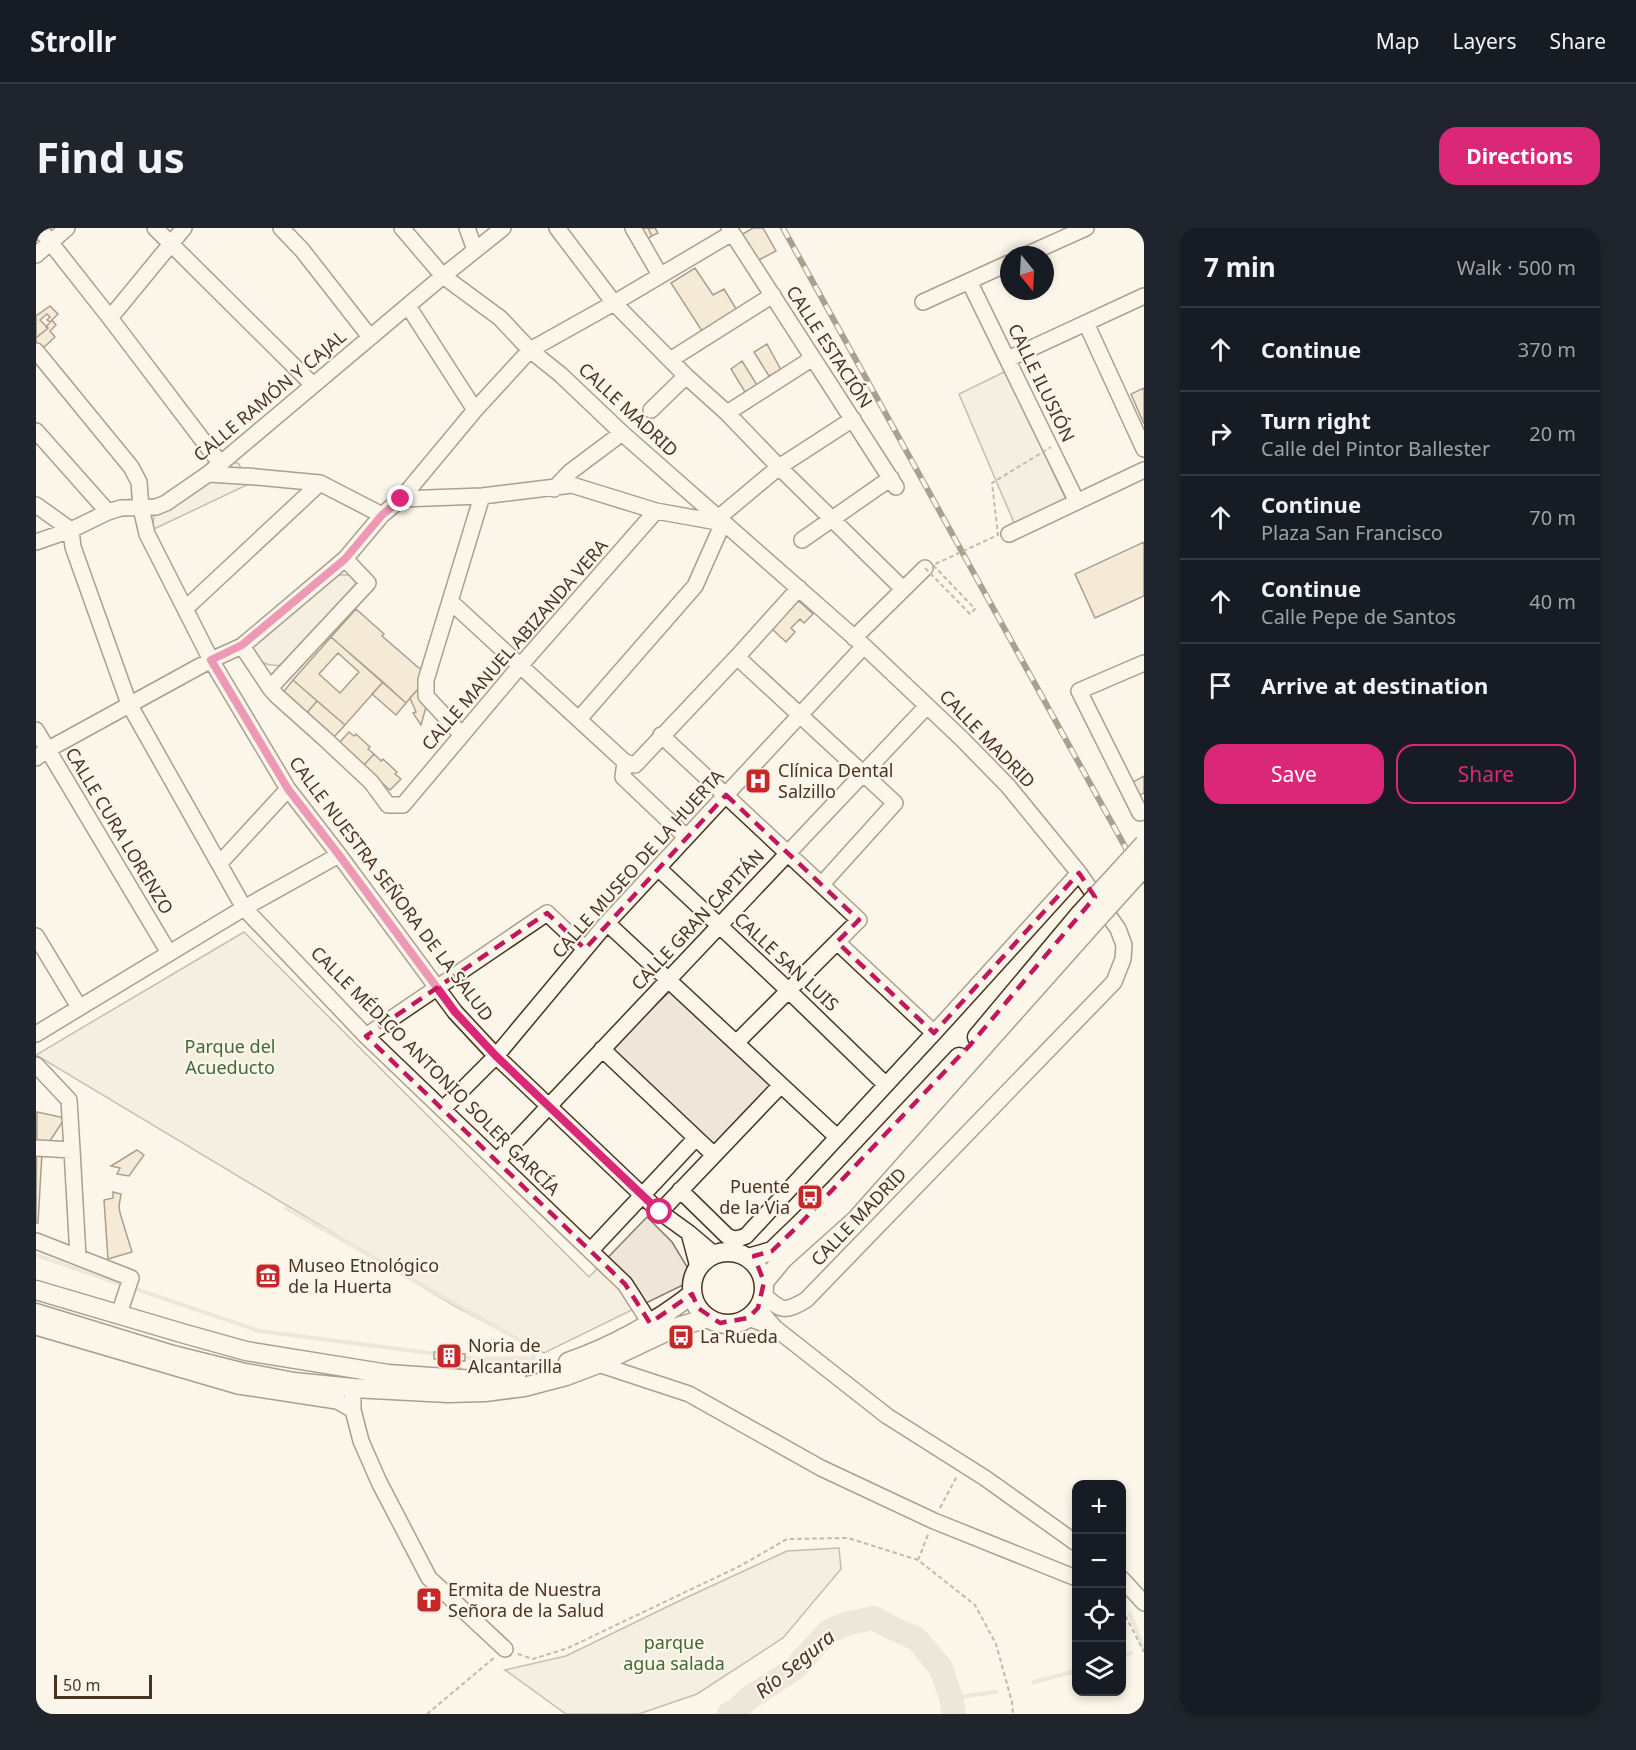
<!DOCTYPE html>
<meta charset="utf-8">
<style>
body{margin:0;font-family:"Noto Sans",sans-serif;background:#20242c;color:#f1f3f6}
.controls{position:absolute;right:18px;bottom:18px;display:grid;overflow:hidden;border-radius:12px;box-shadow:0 3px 9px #0003}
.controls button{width:54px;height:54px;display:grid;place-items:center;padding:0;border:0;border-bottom:2px solid #363941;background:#171b24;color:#f1f3f6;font:30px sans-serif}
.compass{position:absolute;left:964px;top:18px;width:54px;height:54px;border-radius:50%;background:#171b24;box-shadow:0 3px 9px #0003;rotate:162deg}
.scale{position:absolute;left:18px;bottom:15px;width:98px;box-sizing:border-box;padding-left:6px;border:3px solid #4a3520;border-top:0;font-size:16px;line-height:21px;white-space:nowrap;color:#4a3520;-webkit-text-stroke:4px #fbf6e9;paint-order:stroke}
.stop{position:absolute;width:18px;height:18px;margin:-14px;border:4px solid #db2777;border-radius:50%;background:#fff}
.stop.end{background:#db2777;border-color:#fff;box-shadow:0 2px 6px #0008}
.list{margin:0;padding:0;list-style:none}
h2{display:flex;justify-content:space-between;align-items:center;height:78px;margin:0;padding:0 24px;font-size:26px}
h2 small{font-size:20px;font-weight:400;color:#9ea1a6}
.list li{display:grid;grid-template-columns:39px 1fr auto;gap:18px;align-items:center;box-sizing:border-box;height:84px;padding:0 24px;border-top:2px solid #363941}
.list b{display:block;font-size:22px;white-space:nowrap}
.list p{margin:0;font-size:20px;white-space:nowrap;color:#9ea1a6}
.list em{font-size:20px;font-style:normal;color:#9ea1a6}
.actions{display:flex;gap:12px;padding:18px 24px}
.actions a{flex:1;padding:14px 0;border:2px solid #db2777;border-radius:18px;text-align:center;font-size:21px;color:#db2777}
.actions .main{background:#db2777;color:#fff}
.icon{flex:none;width:33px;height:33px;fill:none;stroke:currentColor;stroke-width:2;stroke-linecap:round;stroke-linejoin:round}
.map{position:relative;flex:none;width:1108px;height:1486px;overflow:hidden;border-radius:18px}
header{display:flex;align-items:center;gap:36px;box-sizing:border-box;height:84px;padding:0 30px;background:#171b24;border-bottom:2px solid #363941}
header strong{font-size:28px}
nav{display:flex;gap:33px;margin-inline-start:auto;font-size:21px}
.intro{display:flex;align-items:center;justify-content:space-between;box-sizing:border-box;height:144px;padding:0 36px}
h1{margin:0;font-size:42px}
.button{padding:15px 27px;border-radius:18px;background:#db2777;color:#fff;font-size:21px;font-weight:700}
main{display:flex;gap:36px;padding:0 36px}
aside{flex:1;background:#171b24;border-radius:18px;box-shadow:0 3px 9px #0003}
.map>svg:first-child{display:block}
.green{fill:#ede6d9;stroke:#887966;stroke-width:1.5}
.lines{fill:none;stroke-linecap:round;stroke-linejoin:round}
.stream{stroke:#dcd4c6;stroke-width:4}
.river{stroke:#dcd4c6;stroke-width:24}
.building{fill:#ecdcbc;stroke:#4a3520;stroke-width:1.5;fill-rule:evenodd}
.minor-casing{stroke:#4a3520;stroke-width:18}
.major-casing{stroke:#4a3520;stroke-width:21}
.path{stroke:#7f6f5c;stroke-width:2;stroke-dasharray:4.5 3;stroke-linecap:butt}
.minor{stroke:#fbf6e9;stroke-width:15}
.major{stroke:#fbf6e9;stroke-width:18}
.rail-casing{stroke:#4a3520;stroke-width:6}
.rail{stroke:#fbf6e9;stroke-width:4;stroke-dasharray:11;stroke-linecap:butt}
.major-bridge-casing{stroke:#4a3520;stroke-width:21;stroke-linecap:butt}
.path-bridge{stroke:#7f6f5c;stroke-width:2;stroke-dasharray:4.5 3;stroke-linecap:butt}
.major-bridge{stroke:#fbf6e9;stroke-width:18}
.route{stroke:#db2777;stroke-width:8}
.marked{fill:none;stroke:#c2185b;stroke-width:4.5;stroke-dasharray:12 8;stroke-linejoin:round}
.labels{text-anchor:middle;stroke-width:4.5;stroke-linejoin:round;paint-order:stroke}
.street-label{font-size:18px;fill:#4a3520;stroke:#fbf6e9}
.poi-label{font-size:18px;fill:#4a3520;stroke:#fbf6e9;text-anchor:start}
.park-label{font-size:18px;fill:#436837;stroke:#fbf6e9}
.water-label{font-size:20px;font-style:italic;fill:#4a3520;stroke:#fbf6e9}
</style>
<header>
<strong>Strollr</strong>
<nav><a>Map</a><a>Layers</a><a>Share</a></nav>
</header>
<div class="intro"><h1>Find us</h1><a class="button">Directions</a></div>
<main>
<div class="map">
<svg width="1108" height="1486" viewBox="0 0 1108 1486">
<rect width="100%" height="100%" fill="#fbf6e9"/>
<!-- green -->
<path class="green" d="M970,143L1031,274L979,297L923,166Z
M197,235H202L215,255L116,302L118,287Z
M301,347H314L319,354L320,361L250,437C229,439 223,436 216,417Z
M208,704L553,1049L611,989L636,1014L653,1042L647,1057L508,1125L419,1078L0,827Z
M634,763L739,859L680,919L576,820Z
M803,1320L805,1341L747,1410L661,1466L603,1486H530L469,1442L530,1428L643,1373L751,1323Z"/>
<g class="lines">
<!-- stream -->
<path class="stream" d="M250,980L494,1118L498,1130L442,1131L425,1129
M0,1027L87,1057
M94,1059L223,1103L402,1126
M1094,1386L1108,1421
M1086,1428L1095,1425
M998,1454L1040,1443
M915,1470L960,1464"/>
<!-- river -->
<path class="river" d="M693,1486L699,1483L713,1470L757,1442L793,1403L813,1395L838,1390L856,1400L881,1411L905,1440L915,1470L918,1486"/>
</g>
<!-- building -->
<path class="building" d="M602,0H612L616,8L609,12Z
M612,0H619L622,5L616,8Z
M717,0H727L740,23L721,33L705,7Z
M659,40L677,67L688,61L702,84L668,106L635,55Z
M14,78L22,86L14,94L11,92L14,89L11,86L4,92L12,100L0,110V88Z
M16,92L20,97L14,103L19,109L6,121L0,114V110L12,100L10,99Z
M731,116L745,142L733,148L718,124Z
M706,133L721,157L709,164L695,141Z
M1108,160V196L1095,166Z
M1108,314V368L1059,390L1039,346Z
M761,374H764L777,386L768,395L764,391L755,400L759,404L750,414L736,401Z
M320,381L348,406L346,408L383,440L388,441L383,460L370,475L295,409Z
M295,409L347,454L309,497L257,452ZM302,425L323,444L304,465L283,446Z
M257,452L281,473L269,487L245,467Z
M347,454L370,475L360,487L336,466Z
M383,460L390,479L385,497L377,485L380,484L374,470Z
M281,473L309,497L297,510L269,487Z
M313,504L318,508L320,506L334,519L332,521L338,526L327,538L303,515Z
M338,526L345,533L347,531L361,544L359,546L365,551L354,562L327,538Z
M1108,548V565L1101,569L1095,555Z
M1,884L29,890L6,925L2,995H0Z
M101,922L108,927L93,948L81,946L84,940L75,938Z
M77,964L85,966L83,978L84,985L96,1024L72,1031L68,972L77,970Z
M405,1119L422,1120V1125L429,1126V1133H423L424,1141L415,1140V1131H398V1124H406Z"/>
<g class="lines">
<!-- minor casing -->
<g class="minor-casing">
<path id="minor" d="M3,0L74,90L184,235
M119,0L277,157
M245,0L266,22L334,109
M366,0L407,48L464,90L494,122L525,147L586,205L828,418L926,511L972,558L1043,645L1082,701L1088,717L1087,731L1078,754L770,1072C749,1084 746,1084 728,1067
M431,0L439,22
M521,0L578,75L650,148L691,185L743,239L867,361
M597,0L624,47
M693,0L860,259
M0,27L31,0
M990,27L1050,0
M933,53L1041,274
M887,74L973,35
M372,78L439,182
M74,90L148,0
M1050,95L1108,221
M0,123L95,239L103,254L105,280L111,306L175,432L252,561L303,627L419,784L460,828L624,984L653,1005L679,1027
M972,131L1108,68
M634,132L737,67
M615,182L650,148
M691,185L777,130
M0,203L72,284
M172,246L221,249
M211,248L284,255L346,287
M518,261L534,244L586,205
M365,271L439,182L494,122L578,75L696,5
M0,277L35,302L37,319L93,476L208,680L330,808L589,1056L614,1095
M682,290L743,239L817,191
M973,306L1108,242
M766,312L855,250
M0,314L35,302L72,284L85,280L120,279L130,275L172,246L407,48L467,0
M309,331L346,287L365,271L446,268L536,257L620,283L687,295L659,358L543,491
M415,374L589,534L599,537L701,429L763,360
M149,381L284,255
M818,410L889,340
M206,418L234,460L241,468L288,510L335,554L352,577H367L484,438L620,283
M701,429L859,575L786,656
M0,502L133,725
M426,507L390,468V452L446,268
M625,507L823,692L700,815
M0,530L11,522L175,432L206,418L309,331L332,355L234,460
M589,534L587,549L650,609
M1104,585L1043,463L1108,435
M183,636L252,561
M622,640L753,763L850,857
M571,695L801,909
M0,708L43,779
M801,714L898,805
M0,806L208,680L303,627
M330,808L511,685L549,721
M566,821L678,927
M0,837L33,872L36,922
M407,881L460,828L571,695L828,418
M0,920L36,922L42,1029
M461,933L891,478
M644,962L691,1008C698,1012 702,1011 710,1008L898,805L1043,645
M624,984L745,857
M653,1005L662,1039
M0,1013L95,1050L83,1086
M555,1022L660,910
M722,1080L739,1100L851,1188L949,1250L1040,1315
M712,1090L737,1099
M0,1099L202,1158L301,1173L317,1182
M562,1136L653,1166L785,1240L898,1293L1040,1350
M317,1160V1182L325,1213L343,1254L393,1350L469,1421
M1086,1351L1108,1375"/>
</g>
<!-- major casing -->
<g class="major-casing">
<path id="major" d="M941,809L1044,686
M656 1060a36 36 0 1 1 72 0a36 36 0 1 1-72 0Z
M712,1030L736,1023L762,998L800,960L923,829
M728,1054L747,1031L806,978L1054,699
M0,1062L149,1106L210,1123L352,1146L440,1152L480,1148
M0,1085L137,1127L205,1144L258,1154L317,1160L412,1165L449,1164L488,1159L530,1148L562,1136L638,1100L672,1090
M532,1134C577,1118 619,1095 656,1066"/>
</g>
<!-- path -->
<path class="path" d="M904,1280L921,1248
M882,1332L893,1304
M1086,1381L1108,1424
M482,1426L497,1431L532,1420L704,1338L751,1311L812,1310L882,1332L939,1377L960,1416L976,1474L977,1486
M391,1486L459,1429"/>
<!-- minor -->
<use href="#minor" class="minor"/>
<!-- major -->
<use href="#major" class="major"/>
<!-- rail casing -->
<g class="rail-casing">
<path id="rail" d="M747,0L1108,653"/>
</g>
<!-- rail -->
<use href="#rail" class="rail"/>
<!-- major-bridge casing -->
<g class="major-bridge-casing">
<path id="major-bridge" d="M1044,686L1108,616
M1054,699L1108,639"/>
</g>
<!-- path-bridge -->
<path class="path-bridge" d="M889,340L934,386L939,381L897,337L962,307L956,255L1015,219"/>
<!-- major-bridge -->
<use href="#major-bridge" class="major-bridge"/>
</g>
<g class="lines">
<!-- route -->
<path class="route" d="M365,271L346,287L309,331L206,417L175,432L252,561L303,627L419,784L460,828L624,984"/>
</g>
<!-- marked area -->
<path d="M0 0H1108V1486H0ZM690,567L823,692L801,714L898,805L1043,645L1059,669L935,816L762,998L736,1023L718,1028L728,1054L722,1080L712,1090L684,1095L662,1080L656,1066L614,1095L589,1056L330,808L511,685L549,721Z" fill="#fbf6e9" fill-opacity=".55" fill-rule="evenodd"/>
<path class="marked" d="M690,567L823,692L801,714L898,805L1043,645L1059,669L935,816L762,998L736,1023L718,1028L728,1054L722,1080L712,1090L684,1095L662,1080L656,1066L614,1095L589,1056L330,808L511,685L549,721Z"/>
<!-- icons -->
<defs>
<g id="hospital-square" transform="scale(1.35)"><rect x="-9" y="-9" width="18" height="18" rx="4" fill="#c62828" stroke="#fbf6e9"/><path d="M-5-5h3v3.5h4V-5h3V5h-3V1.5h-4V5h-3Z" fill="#fff"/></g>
<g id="bus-square" transform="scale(1.35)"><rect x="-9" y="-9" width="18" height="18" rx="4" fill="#c62828" stroke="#fbf6e9"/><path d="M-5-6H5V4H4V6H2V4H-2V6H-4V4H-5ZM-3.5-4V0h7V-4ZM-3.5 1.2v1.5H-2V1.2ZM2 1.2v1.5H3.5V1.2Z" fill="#fff"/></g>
<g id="museum-square" transform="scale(1.35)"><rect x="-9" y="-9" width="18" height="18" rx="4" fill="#c62828" stroke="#fbf6e9"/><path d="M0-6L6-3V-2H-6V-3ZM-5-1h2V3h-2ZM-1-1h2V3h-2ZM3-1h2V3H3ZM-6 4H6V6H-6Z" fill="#fff"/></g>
<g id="building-square" transform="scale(1.35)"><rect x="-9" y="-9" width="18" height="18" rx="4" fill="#c62828" stroke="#fbf6e9"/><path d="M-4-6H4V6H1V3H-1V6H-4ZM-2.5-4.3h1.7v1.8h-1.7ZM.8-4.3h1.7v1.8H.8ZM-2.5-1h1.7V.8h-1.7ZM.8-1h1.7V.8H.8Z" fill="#fff"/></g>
<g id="church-square" transform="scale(1.35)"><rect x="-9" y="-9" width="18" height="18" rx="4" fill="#c62828" stroke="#fbf6e9"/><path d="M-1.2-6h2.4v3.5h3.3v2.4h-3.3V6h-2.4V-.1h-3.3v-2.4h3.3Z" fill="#fff"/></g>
</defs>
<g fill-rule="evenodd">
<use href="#hospital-square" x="722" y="553"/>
<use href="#bus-square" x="774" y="969"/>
<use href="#museum-square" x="232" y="1048"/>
<use href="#bus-square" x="645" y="1109"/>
<use href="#building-square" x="413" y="1128"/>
<use href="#church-square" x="393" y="1372"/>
</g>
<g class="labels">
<!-- street labels -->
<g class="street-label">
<text transform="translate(793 119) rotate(57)" y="6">CALLE ESTACIÓN</text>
<text transform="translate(1005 155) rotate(64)" y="6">CALLE ILUSIÓN</text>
<text transform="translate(234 168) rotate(-40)" y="6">CALLE RAMÓN Y CAJAL</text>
<text transform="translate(592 182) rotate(43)" y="6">CALLE MADRID</text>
<text transform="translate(479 417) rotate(-49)" y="6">CALLE MANUEL ABIZANDA VERA</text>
<text transform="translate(951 511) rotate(46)" y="6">CALLE MADRID</text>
<text transform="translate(83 603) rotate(59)" y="6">CALLE CURA LORENZO</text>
<text transform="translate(602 636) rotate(-48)" y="6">CALLE MUSEO DE LA HUERTA</text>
<text transform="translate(355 661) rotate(53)" y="6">CALLE NUESTRA SEÑORA DE LA SALUD</text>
<text transform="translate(662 692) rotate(-47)" y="6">CALLE GRAN CAPITÁN</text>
<text transform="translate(750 734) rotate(43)" y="6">CALLE SAN LUIS</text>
<text transform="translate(399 843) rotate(45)" y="6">CALLE MÉDICO ANTONIO SOLER GARCÍA</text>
<text transform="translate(823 989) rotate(-46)" y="6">CALLE MADRID</text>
</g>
<!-- poi labels -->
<g class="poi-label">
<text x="742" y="549">Clínica Dental<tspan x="742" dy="21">Salzillo</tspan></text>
<text x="754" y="965" text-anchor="end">Puente<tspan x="754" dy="21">de la Via</tspan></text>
<text x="252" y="1044">Museo Etnológico<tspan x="252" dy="21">de la Huerta</tspan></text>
<text x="664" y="1115">La Rueda</text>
<text x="432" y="1124">Noria de<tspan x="432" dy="21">Alcantarilla</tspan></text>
<text x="412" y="1368">Ermita de Nuestra<tspan x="412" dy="21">Señora de la Salud</tspan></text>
</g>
<!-- park labels -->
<g class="park-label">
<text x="194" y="825">Parque del<tspan x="194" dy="21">Acueducto</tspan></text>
<text x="638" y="1421">parque<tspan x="638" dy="21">agua salada</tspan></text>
</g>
<!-- water labels -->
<g class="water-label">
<text transform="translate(759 1436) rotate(-39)" y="7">Río Segura</text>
</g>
</g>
</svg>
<div class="controls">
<button>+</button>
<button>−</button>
<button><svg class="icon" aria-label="locate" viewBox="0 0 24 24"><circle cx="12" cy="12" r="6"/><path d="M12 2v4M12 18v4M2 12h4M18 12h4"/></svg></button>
<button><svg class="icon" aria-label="layers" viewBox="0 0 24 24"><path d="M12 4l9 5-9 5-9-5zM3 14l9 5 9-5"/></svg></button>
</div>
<svg class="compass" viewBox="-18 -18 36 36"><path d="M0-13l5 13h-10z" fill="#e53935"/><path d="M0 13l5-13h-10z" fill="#9ea1a6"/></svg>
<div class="scale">50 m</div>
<div class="stop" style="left:624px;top:984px"></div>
<div class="stop end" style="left:365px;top:271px"></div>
</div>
<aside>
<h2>7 min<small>Walk · 500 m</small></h2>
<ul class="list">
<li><svg class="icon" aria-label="ahead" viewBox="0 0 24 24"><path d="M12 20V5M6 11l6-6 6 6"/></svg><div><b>Continue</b></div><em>370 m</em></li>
<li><svg class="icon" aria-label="right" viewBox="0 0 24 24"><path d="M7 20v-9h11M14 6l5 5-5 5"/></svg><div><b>Turn right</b><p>Calle del Pintor Ballester</p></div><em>20 m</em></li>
<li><svg class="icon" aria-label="ahead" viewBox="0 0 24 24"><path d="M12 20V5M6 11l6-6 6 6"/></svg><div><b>Continue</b><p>Plaza San Francisco</p></div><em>70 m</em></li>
<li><svg class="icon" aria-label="ahead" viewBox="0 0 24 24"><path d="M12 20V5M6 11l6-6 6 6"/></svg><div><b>Continue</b><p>Calle Pepe de Santos</p></div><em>40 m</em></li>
<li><svg class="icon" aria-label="arrive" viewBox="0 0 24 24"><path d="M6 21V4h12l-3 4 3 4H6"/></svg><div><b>Arrive at destination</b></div></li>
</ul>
<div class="actions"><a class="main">Save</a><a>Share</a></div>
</aside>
</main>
